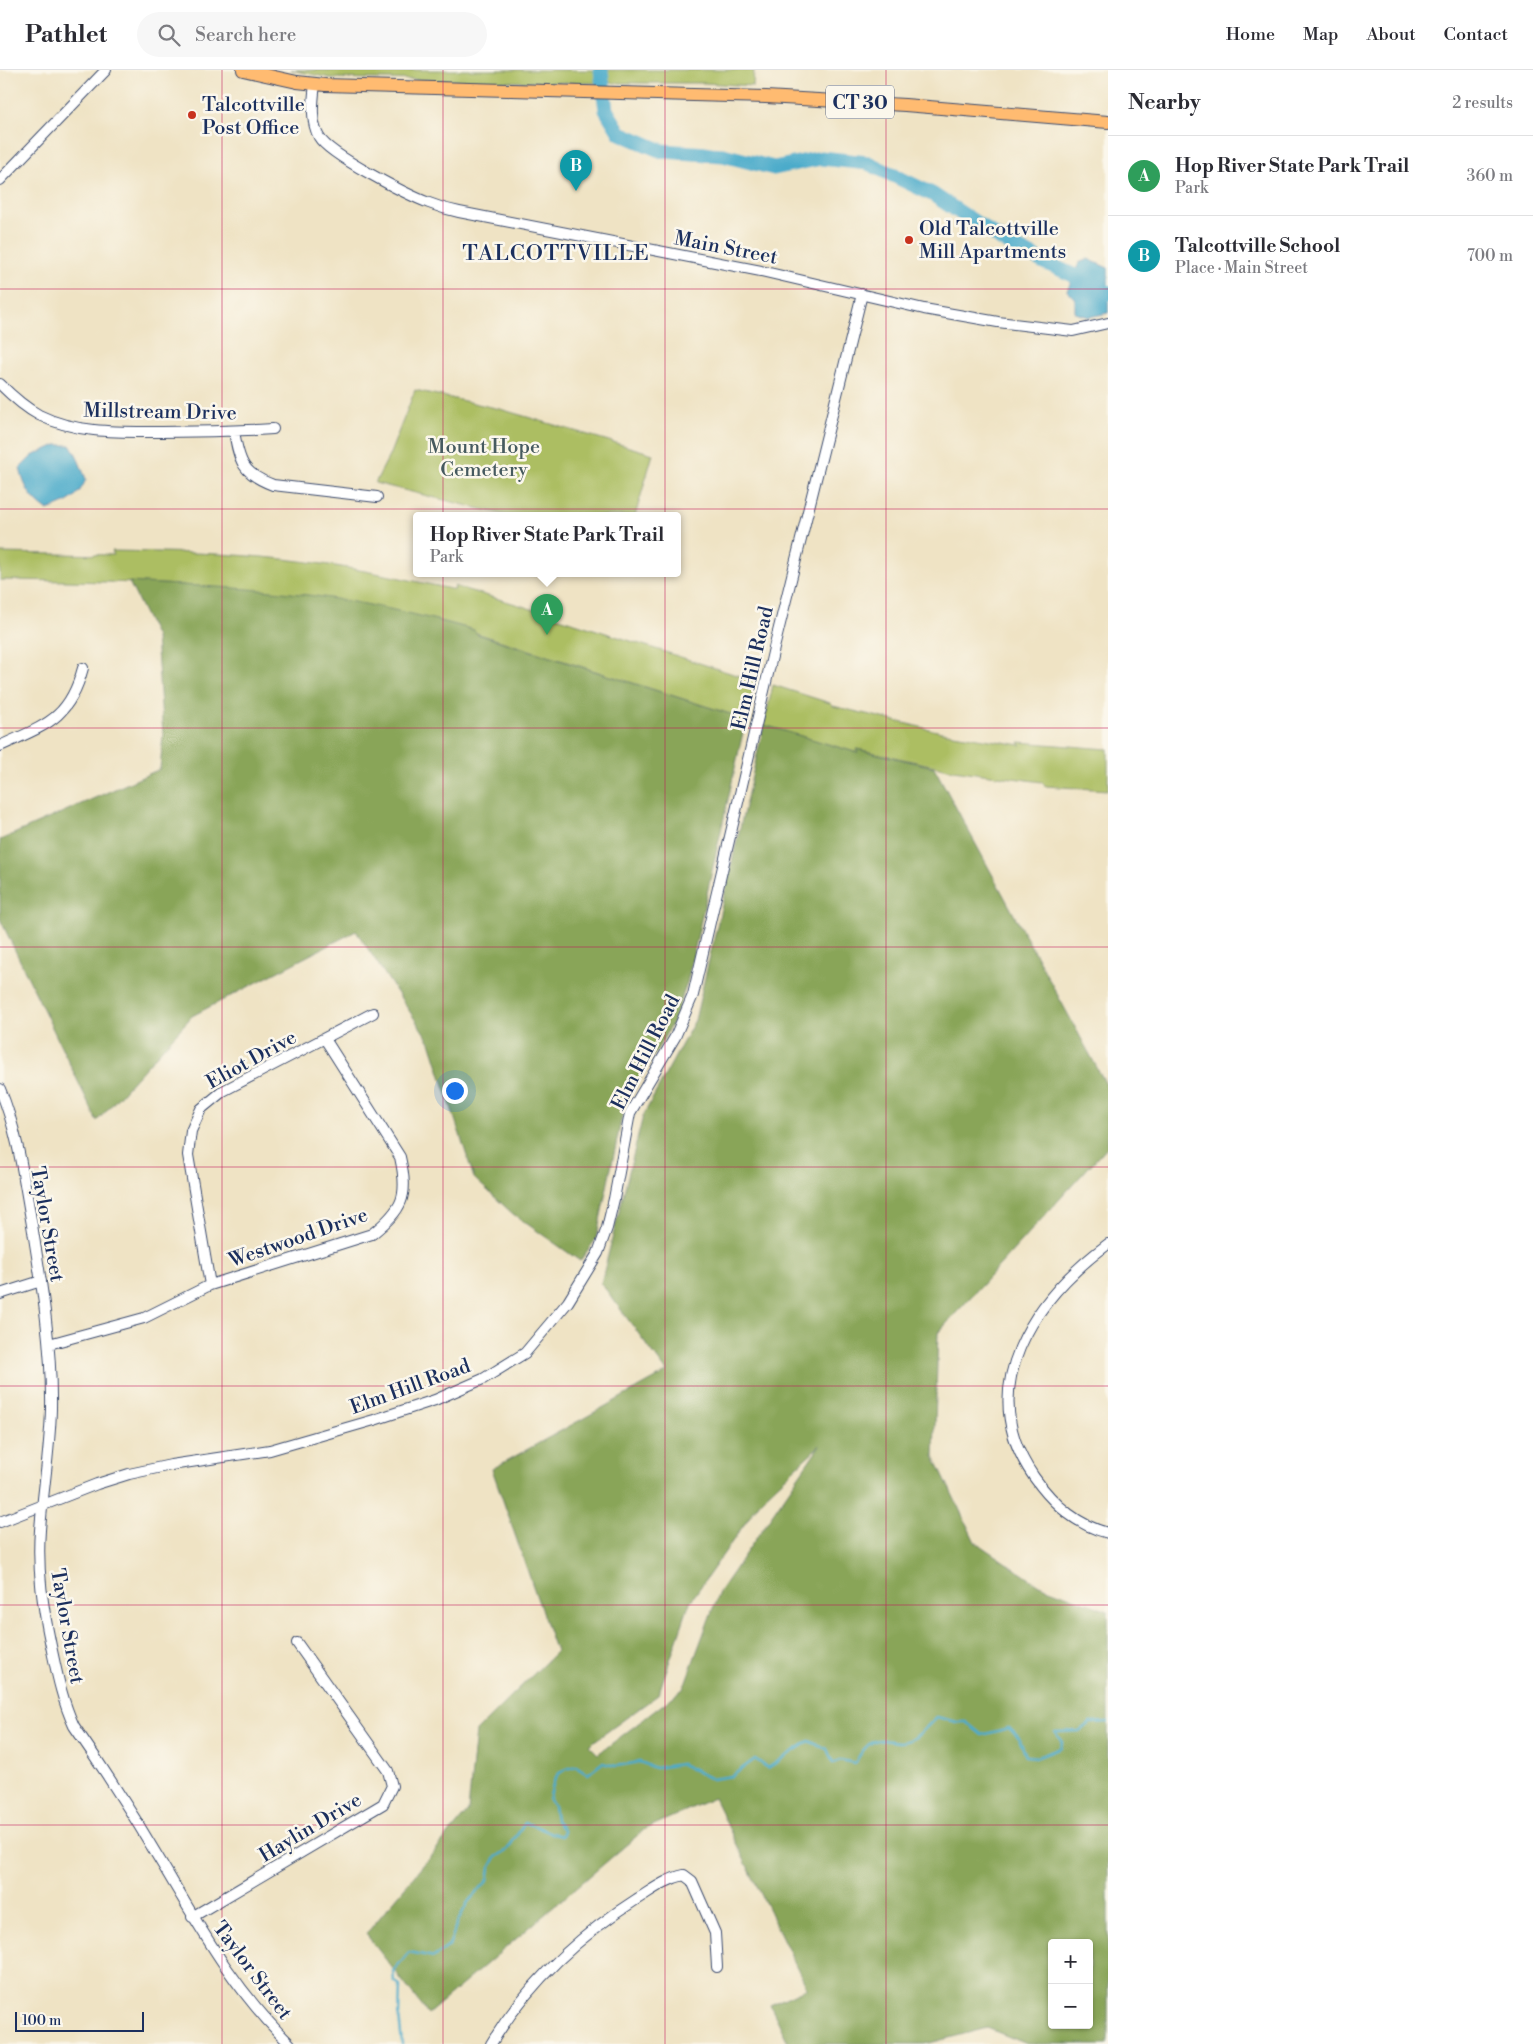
<!DOCTYPE html>
<meta charset="utf-8">
<style>
body{margin:0;font-family:"Libre Bodoni",serif;background:#f7f7f7;color:#2b2b33}
.controls{position:absolute;right:15px;bottom:15px;display:grid;overflow:hidden;border-radius:5px;box-shadow:0 1px 4px #0004}
.controls button{width:45px;height:45px;display:grid;place-items:center;padding:0;border:0;border-bottom:1px solid #e1e1e2;background:#fff;color:#2b2b33;font:25px sans-serif}
.scale{position:absolute;left:15px;bottom:12px;width:129px;box-sizing:border-box;padding-left:5px;border:2px solid #1b2f5e;border-top:0;font-size:14px;line-height:18px;white-space:nowrap;color:#1b2f5e;-webkit-text-stroke:4px #fbf7ec;paint-order:stroke}
.you{position:absolute;left:454px;top:1020px;width:18px;height:18px;margin:-12px;border:4px solid #fff;border-radius:50%;background:#1a73e8;box-shadow:0 0 0 8px #1a73e833}
.badge{display:grid;place-items:center;width:32px;height:32px;border-radius:50%;background:#d93025;color:#fff;font-size:16px;font-weight:700}
.pin{position:absolute;translate:-50% -41px;filter:drop-shadow(0 1px 2px #0008)}
.pin::after{content:'';position:absolute;top:26px;width:18px;height:15px;background:inherit;clip-path:polygon(0 0,100% 0,50% 100%)}
.popup{position:absolute;left:413px;top:442px;width:268px;height:65px;box-sizing:border-box;display:grid;place-content:center;border-radius:5px;background:#fff;filter:drop-shadow(0 1px 4px #0005);font-size:16px;white-space:nowrap;color:#7c7c81}
.popup b{font-size:19px;color:#2b2b33}
.popup::after{content:'';position:absolute;left:50%;top:100%;margin-left:-10px;border:10px solid transparent;border-top-color:#fff}
.list{margin:0;padding:0;list-style:none}
h2{display:flex;justify-content:space-between;align-items:center;height:65px;margin:0;padding:0 20px;font-size:21px}
h2 small{font-size:16px;font-weight:400;color:#7c7c81}
.list li{display:grid;grid-template-columns:32px 1fr auto;gap:15px;align-items:center;box-sizing:border-box;height:80px;padding:0 20px;border-top:1px solid #e1e1e2}
.list b{display:block;font-size:19px;white-space:nowrap}
.list p{margin:0;font-size:16px;white-space:nowrap;color:#7c7c81}
.list em{font-size:16px;font-style:normal;color:#7c7c81}
.icon{flex:none;width:28px;height:28px;fill:none;stroke:currentColor;stroke-width:2;stroke-linecap:round;stroke-linejoin:round}
.map{position:relative;flex:none;width:1108px;height:1974px;overflow:hidden}
header{display:flex;align-items:center;gap:30px;box-sizing:border-box;height:70px;padding:0 25px;background:#fff;border-bottom:1px solid #e1e1e2}
header strong{font-size:24px}
nav{display:flex;gap:28px;margin-inline-start:auto;font-size:18px}
.search{width:350px;height:45px;background:#f7f7f7;display:flex;align-items:center;gap:12px;box-sizing:border-box;padding:0 18px;border-radius:28px;color:#7c7c81;font-size:19px}
main{display:flex}
aside{flex:1;background:#fff}
.map>svg:first-child{display:block}
.green{fill:#acbe62;stroke:#647660}
.forest{fill:#89a558;stroke:#526a5b;fill-rule:evenodd}
.water{fill:#4cabca;stroke:#346d94}
.lines{fill:none;stroke-linecap:round;stroke-linejoin:round}
.stream{stroke:#4cabca;stroke-width:2.5}
.river{stroke:#4cabca;stroke-width:15}
.minor-casing{stroke:#3b4a6d;stroke-width:12}
.major-casing{stroke:#3b4a6d;stroke-width:14}
.minor{stroke:#fff;stroke-width:10}
.major{stroke:#ffbb71;stroke-width:12}
.grid{fill:none;stroke:#c2185b;stroke-width:1;stroke-opacity:0.55}
.poi-dot{fill:#c8321e;stroke:#fbf7ec;stroke-width:2}
.labels{text-anchor:middle;stroke-width:5;stroke-linejoin:round;paint-order:stroke}
.shield{fill:#fbf7ec;stroke:#5e6b89;stroke-width:1}
.shield-label{font-size:19px;font-weight:bold;fill:#1b2f5e}
.poi-label{font-size:20px;fill:#1b2f5e;stroke:#fbf7ec;text-anchor:start}
.street-label{font-size:20px;fill:#1b2f5e;stroke:#fbf7ec}
.park-label{font-size:20px;fill:#465a5f;stroke:#fbf7ec}
.quarter-label{font-size:22px;letter-spacing:1px;fill:#1b2f5e;stroke:#fbf7ec}
</style>
<header>
<strong>Pathlet</strong>
<div class="search"><svg class="icon" aria-label="search" viewBox="0 0 24 24"><circle cx="10" cy="10" r="6"/><path d="M15 15l6 6"/></svg>Search here</div>
<nav><a>Home</a><a>Map</a><a>About</a><a>Contact</a></nav>
</header>
<main>
<div class="map">
<svg width="1108" height="1974" viewBox="0 0 1108 1974">
<rect width="100%" height="100%" fill="#fbf7ec"/>
<filter id="ink" filterUnits="userSpaceOnUse"><feTurbulence type="fractalNoise" baseFrequency=".02" numOctaves="2"/><feDisplacementMap in="SourceGraphic" scale="10" xChannelSelector="R" yChannelSelector="G"/><feConvolveMatrix kernelMatrix="1 2 1 2 8 2 1 2 1" color-interpolation-filters="sRGB"/></filter>
<filter id="wash" filterUnits="userSpaceOnUse"><feTurbulence type="fractalNoise" baseFrequency=".0096" numOctaves="4" result="noise"/><feDisplacementMap in="SourceGraphic" scale="20" xChannelSelector="R" yChannelSelector="G"/><feGaussianBlur stdDeviation="1.12" result="paint"/><feColorMatrix in="noise" values="0 0 0 0 0 0 0 0 0 0 0 0 0 0 0 0 0 1.4 0 .05"/><feComposite in="paint" operator="in"/></filter>
<g filter="url(#wash)">
<rect width="100%" height="100%" fill="#efe3c4"/>
<!-- green -->
<path class="green" d="M291,0H754L753,16L704,13H584L330,8Z
M415,320L500,339L653,384L635,446H509L375,413L389,386Z
M112,481C169,482 226,483 283,489C341,495 398,507 455,520L454,516L519,535L755,611L746,649L476,563L474,560C316,516 163,512 0,510V483L114,485Z
M773,615L830,633L833,636L941,662L1021,675L1019,672L1108,679V720L1045,716L1042,712L953,700L857,679L858,683L764,655Z"/>
<!-- forest -->
<path class="forest" d="M129,512C186,516 243,517 300,524C359,531 417,544 474,560L477,564L746,649L687,913L674,950L624,1037L596,1169L580,1191L513,1144L474,1108L430,972L356,861L192,946L97,1051L0,849V770L160,699L163,665L156,567Z
M764,655L858,683L856,679L934,697L1108,1018V1076L938,1263L934,1386L975,1472L1039,1515L1108,1541V1974H1027L987,1958L926,1974H789L770,1935L807,1918L714,1728L645,1759L428,1944L366,1864L468,1741L476,1661L556,1582L492,1399L667,1302L601,1213L643,1046L695,950ZM820,1375L719,1522L683,1619L598,1684L589,1675L658,1625L690,1532L762,1429ZM1052,1873H1089V1955H1052Z"/>
<!-- water -->
<path class="water" d="M1088,189L1108,198V243L1089,247L1075,243V228L1067,221L1079,193Z
M56,375H70L76,384L86,409C78,429 67,433 47,440C31,429 24,417 20,398L32,386Z"/>
<g class="lines">
<!-- stream -->
<path class="stream" d="M402,1974L399,1946L400,1915L394,1911L393,1901L409,1882L434,1887L449,1876L457,1853L468,1832L488,1810L490,1798L496,1787L507,1780L525,1753C538,1756 548,1763 561,1766L564,1762L556,1750L554,1736L549,1730C555,1709 552,1702 576,1696L588,1704L602,1693L616,1696L640,1692L655,1698L681,1694L712,1709L732,1706L755,1689L768,1698L809,1671L827,1679L833,1693L840,1690L855,1693C878,1651 887,1682 914,1668C922,1663 930,1653 937,1647L957,1652H966L982,1665L1009,1658L1019,1668L1026,1686L1038,1687L1061,1678L1062,1672L1055,1662L1079,1661L1090,1653L1108,1652"/>
<!-- river -->
<path class="river" d="M601,0L606,40L620,63L662,81L723,85L774,98L821,88L868,93L932,124L1002,170L1046,193L1073,205L1108,223"/>
</g>
</g>
<g filter="url(#ink)">
<g class="lines">
<!-- minor casing -->
<g class="minor-casing">
<path id="minor" d="M315,14C313,31 310,51 319,67C329,85 408,125 429,133C439,137 449,140 459,142L761,201L924,239L998,252L1073,261L1108,253
M0,110L106,0
M0,314C12,326 24,337 39,345C77,364 121,362 162,362C199,362 236,361 273,359
M234,361C239,392 243,404 273,415L377,427
M0,676C45,655 69,650 83,598
M0,1019C18,1062 24,1110 32,1155C42,1216 52,1277 51,1339C50,1380 43,1420 40,1460C37,1500 43,1538 51,1576C57,1604 62,1630 74,1656C106,1702 136,1749 164,1797C202,1861 236,1922 290,1974
M1108,1174C1034,1229 972,1318 1034,1407C1053,1434 1076,1455 1108,1463
M210,1215L188,1085L191,1061L201,1039L223,1021L373,943
M0,1224L41,1211
M49,1274L144,1248L210,1215L372,1164C403,1139 409,1127 400,1087L325,969
M0,1452L97,1414L129,1404L171,1395L270,1380L374,1350L435,1330L483,1309L525,1283L568,1232L598,1183L607,1158L614,1129L630,1043L675,967L693,925L774,578L862,224
M192,1847L383,1734L392,1716L388,1701L297,1573
M491,1974C528,1913 577,1867 637,1829C652,1820 666,1809 684,1805L692,1811L715,1863L717,1897"/>
</g>
<!-- major casing -->
<g class="major-casing">
<path id="major" d="M243,0L297,12L325,15L766,27L905,35L1108,52"/>
</g>
<!-- minor -->
<use href="#minor" class="minor"/>
<!-- major -->
<use href="#major" class="major"/>
</g>
</g>
<!-- grid -->
<path class="grid" d="M222,0V1974M443,0V1974M665,0V1974M886,0V1974M0,219H1108M0,439H1108M0,658H1108M0,877H1108M0,1097H1108M0,1316H1108M0,1535H1108M0,1755H1108"/>
<!-- markers -->
<g class="poi-dot">
<circle cx="192" cy="45" r="5"/>
<circle cx="909" cy="170" r="5"/>
</g>
<g class="labels">
<!-- shield labels -->
<rect class="shield" x="826" y="15.5" width="68" height="33" rx="4"/>
<g class="shield-label">
<text x="860" y="39">CT 30</text>
</g>
<!-- poi labels -->
<g class="poi-label">
<text x="202" y="41">Talcottville<tspan x="202" dy="23">Post Office</tspan></text>
<text x="919" y="165">Old Talcottville<tspan x="919" dy="23">Mill Apartments</tspan></text>
</g>
<!-- street labels -->
<g class="street-label">
<text transform="translate(726 177) rotate(11)" y="7">Main Street</text>
<text transform="translate(160 341) rotate(1)" y="7">Millstream Drive</text>
<text transform="translate(752 598) rotate(-77)" y="7">Elm Hill Road</text>
<text transform="translate(645 982) rotate(-63)" y="7">Elm Hill Road</text>
<text transform="translate(251 989) rotate(-29)" y="7">Eliot Drive</text>
<text transform="translate(48 1154) rotate(80)" y="7">Taylor Street</text>
<text transform="translate(298 1167) rotate(-19)" y="7">Westwood Drive</text>
<text transform="translate(410 1316) rotate(-20)" y="7">Elm Hill Road</text>
<text transform="translate(68 1556) rotate(80)" y="7">Taylor Street</text>
<text transform="translate(310 1757) rotate(-31)" y="7">Haylin Drive</text>
<text transform="translate(253 1900) rotate(53)" y="7">Taylor Street</text>
</g>
<!-- park labels -->
<g class="park-label">
<text x="484" y="383">Mount Hope<tspan x="484" dy="23">Cemetery</tspan></text>
</g>
<!-- quarter labels -->
<g class="quarter-label">
<text x="556" y="190">TALCOTTVILLE</text>
</g>
</g>
</svg>
<div class="controls">
<button>+</button>
<button>−</button>
</div>
<div class="scale">100 m</div>
<div class="you"></div>
<div class="pin badge" style="left:547px;top:565px;background:#2e9e5b">A</div>
<div class="popup"><b>Hop River State Park Trail</b>Park</div>
<div class="pin badge" style="left:576px;top:121px;background:#0f9aa8">B</div>
</div>
<aside>
<h2>Nearby<small>2 results</small></h2>
<ul class="list">
<li><span class="badge" style="background:#2e9e5b">A</span><div><b>Hop River State Park Trail</b><p>Park</p></div><em>360 m</em></li>
<li><span class="badge" style="background:#0f9aa8">B</span><div><b>Talcottville School</b><p>Place · Main Street</p></div><em>700 m</em></li>
</ul>
</aside>
</main>
